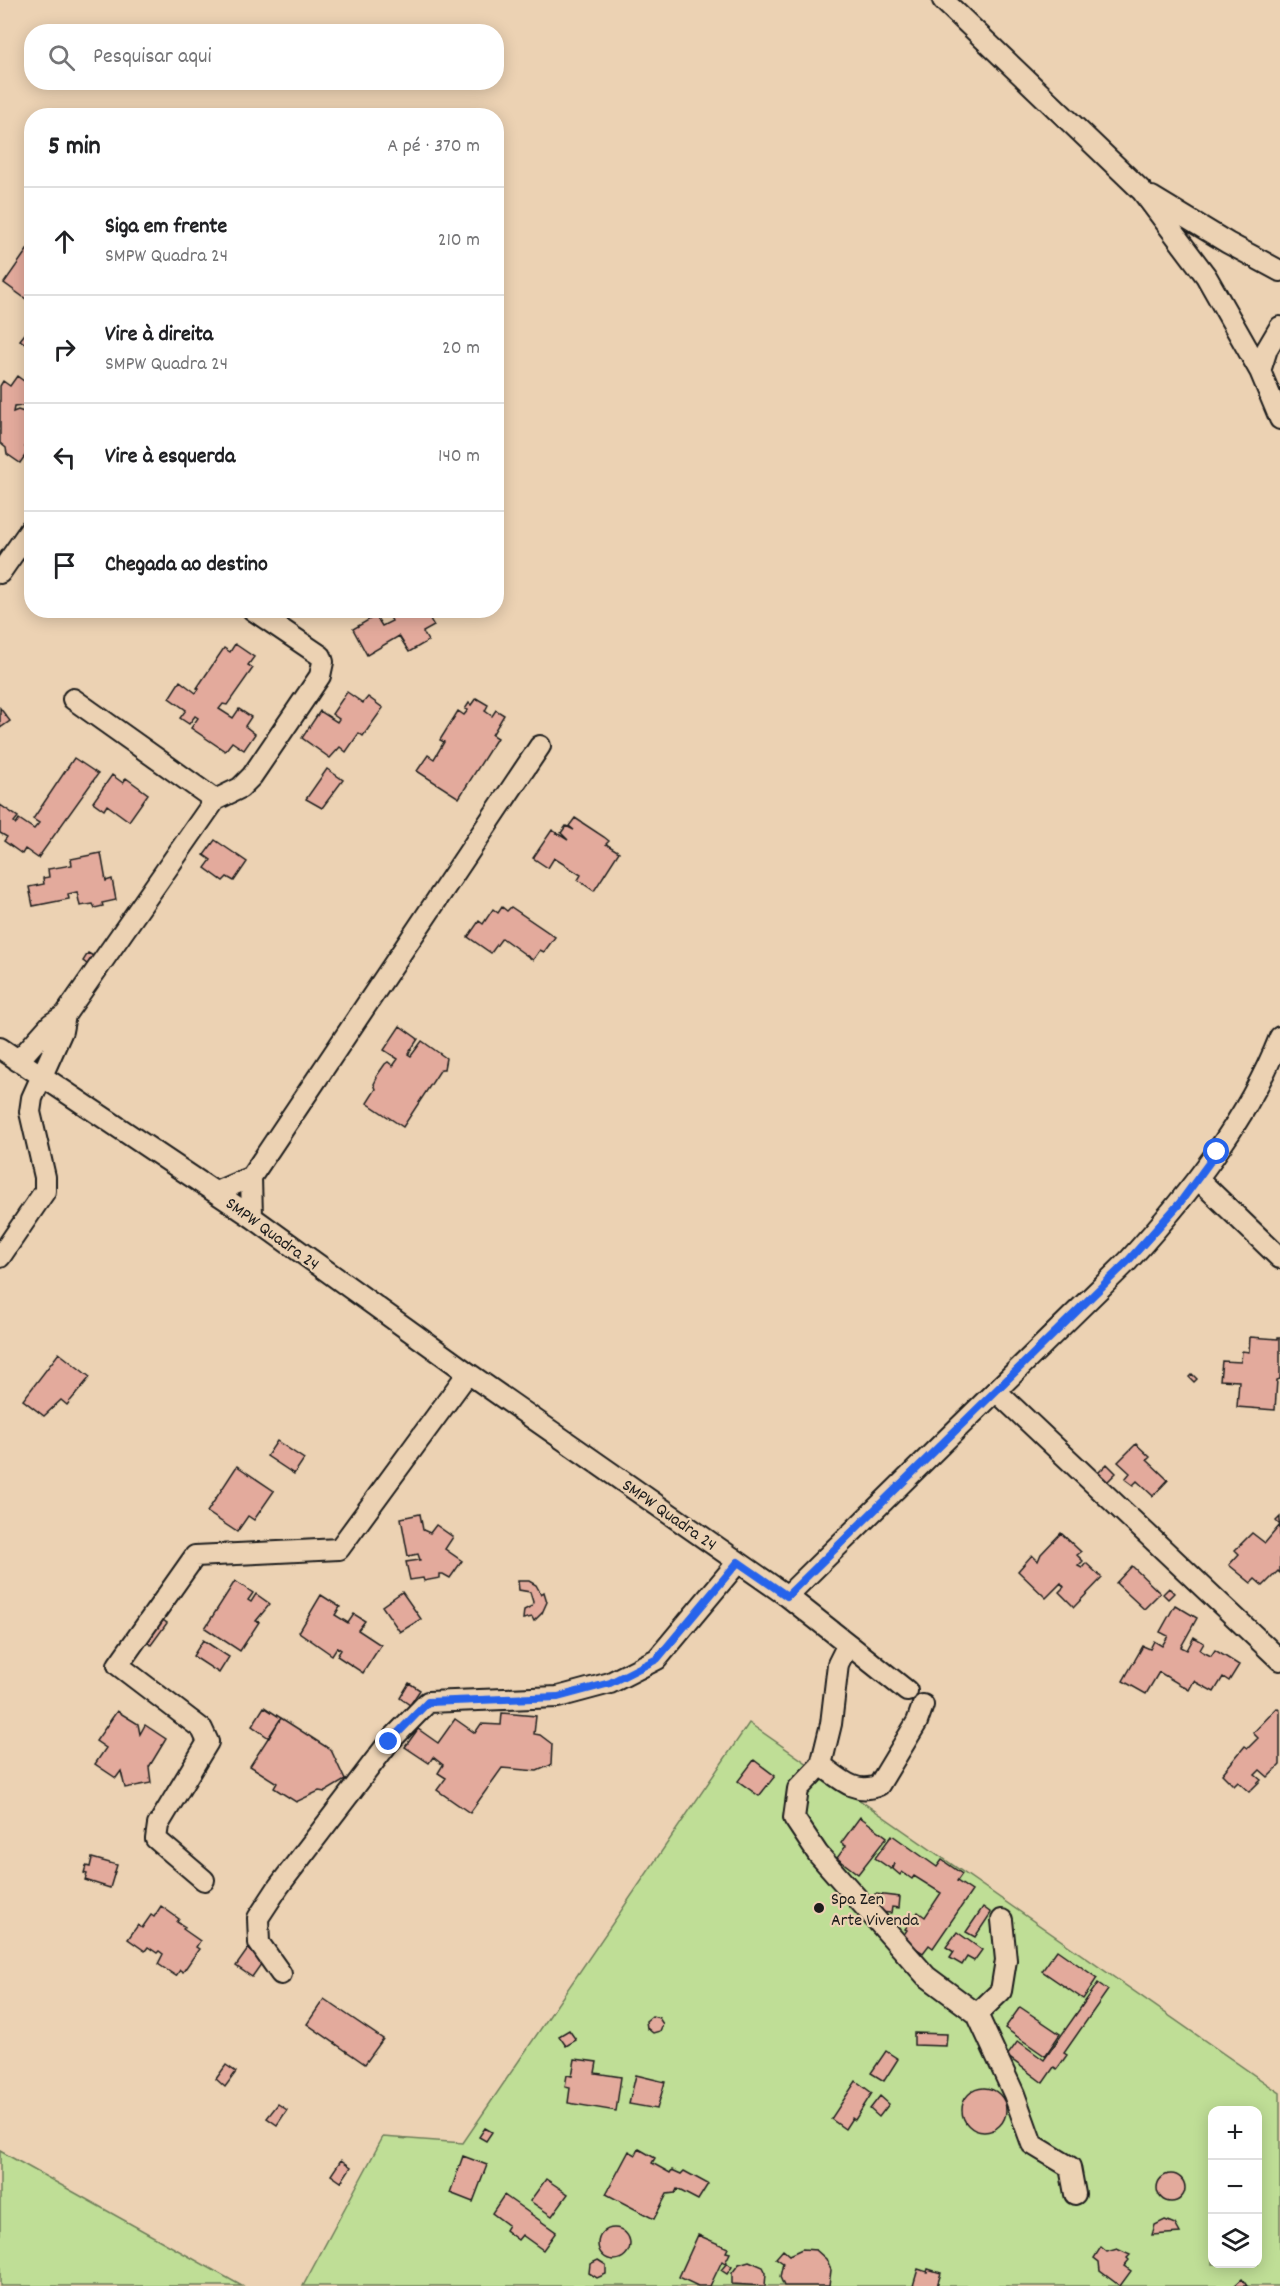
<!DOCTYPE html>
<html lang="pt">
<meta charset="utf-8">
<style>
body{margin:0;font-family:Dekko,sans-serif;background:#f6f6f6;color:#202124}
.controls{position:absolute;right:18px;bottom:18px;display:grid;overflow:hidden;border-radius:12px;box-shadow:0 3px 15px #0003}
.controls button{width:54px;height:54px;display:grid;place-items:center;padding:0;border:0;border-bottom:2px solid #e0e0e0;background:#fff;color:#202124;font:30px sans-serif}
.stop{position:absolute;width:18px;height:18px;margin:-14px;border:4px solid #2563eb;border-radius:50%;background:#fff}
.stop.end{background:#2563eb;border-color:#fff;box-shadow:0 2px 6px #0008}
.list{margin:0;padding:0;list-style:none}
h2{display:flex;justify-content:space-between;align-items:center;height:78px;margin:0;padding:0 24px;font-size:26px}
h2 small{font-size:20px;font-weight:400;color:#757577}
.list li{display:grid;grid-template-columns:39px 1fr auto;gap:18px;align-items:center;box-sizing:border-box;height:108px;padding:0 24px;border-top:2px solid #e0e0e0}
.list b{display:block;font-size:22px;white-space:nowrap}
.list p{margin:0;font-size:20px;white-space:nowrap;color:#757577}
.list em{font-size:20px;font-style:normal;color:#757577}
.icon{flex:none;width:33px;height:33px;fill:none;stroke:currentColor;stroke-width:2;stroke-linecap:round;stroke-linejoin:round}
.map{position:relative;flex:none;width:1280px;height:2286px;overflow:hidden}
.search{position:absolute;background:#fff;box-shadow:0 3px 15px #0003;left:24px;top:24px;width:480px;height:66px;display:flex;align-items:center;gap:15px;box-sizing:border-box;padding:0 21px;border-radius:24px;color:#757577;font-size:22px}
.panel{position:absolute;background:#fff;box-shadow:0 3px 15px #0003;left:24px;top:108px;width:480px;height:510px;border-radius:24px}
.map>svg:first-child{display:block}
.green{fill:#bfde96;stroke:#6e7d59;stroke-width:1.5;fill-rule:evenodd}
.building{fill:#e3aa9c;stroke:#1c1c1c;stroke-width:1.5;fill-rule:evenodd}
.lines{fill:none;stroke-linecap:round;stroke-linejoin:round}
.minor-casing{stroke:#1c1c1c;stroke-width:24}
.minor{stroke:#ecd2b3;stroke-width:20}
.route{stroke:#2563eb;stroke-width:8}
.poi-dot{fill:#1c1c1c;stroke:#ecd2b3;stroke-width:2}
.labels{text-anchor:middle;stroke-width:4.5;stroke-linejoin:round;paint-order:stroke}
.street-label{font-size:18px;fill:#1c1c1c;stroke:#ecd2b3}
.poi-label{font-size:18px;fill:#1c1c1c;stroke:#ecd2b3;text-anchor:start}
</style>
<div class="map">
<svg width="1280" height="2286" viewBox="0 0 1280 2286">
<rect width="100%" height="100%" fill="#ecd2b3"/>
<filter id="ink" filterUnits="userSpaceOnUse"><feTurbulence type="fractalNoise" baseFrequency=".0167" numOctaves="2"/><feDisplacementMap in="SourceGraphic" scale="12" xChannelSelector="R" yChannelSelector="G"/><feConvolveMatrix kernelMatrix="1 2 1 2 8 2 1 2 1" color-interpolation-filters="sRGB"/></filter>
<g filter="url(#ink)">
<!-- green -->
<path class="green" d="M749,1723L1280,2093V2286H303L383,2137L463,2143ZM1212,2110H1258V2264H1212Z
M0,2151L242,2286H0Z"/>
<!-- building -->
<path class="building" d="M32,243V299L30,302L4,283Z
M32,325V348L20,340Z
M17,376L32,387V441L30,440L25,447L29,450L20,463L7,454L6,448L0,443V386L3,381L10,386ZM22,406L26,408L24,412L18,410L13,412L14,407Z
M386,610H443L444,612L430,619L434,626L423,632L428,641L409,652L399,636L367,655L353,629L372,618L371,615L374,613L382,626L392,621Z
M235,644L254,657L248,665L253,668L227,705L223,704L219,709L233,718L239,709L251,717L245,726L255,734L244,750L232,742L225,751L191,728L198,718L195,716L189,724L180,718L186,710L169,698L180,681L196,693L199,689L197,688L224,648L230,652Z
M347,692L363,703L368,697L383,708L363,736L359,733L346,752L340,747L330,758L302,738L320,711L337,722L339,719L332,714Z
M476,698L488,705L485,711L492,716L496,710L504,715L492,735L497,738L459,798L417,771L428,755L434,759L444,742L440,740L458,711L464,715L468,710L465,709L469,703L471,705Z
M0,708L10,721L0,728Z
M74,758L98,774L38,858L25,849L22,854L4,841L7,837L0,833V805L18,817L14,822L16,824L19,819L34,829L39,823L33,819Z
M327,769L343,780L322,808L306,799Z
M112,775L123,783L126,778L148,794L129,821L107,805L104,810L93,802Z
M575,818L604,837L609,841L606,844L619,852L594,891L578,880L581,875L554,858L548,868L533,858L552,830L568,840L561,833L566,826L574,830L569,826Z
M215,840L247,862L234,881L227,877L223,881L205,868L211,860L204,855Z
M101,853L106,881L112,879L116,900L102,903L103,906L95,908L93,904L80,906L77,892L68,894L69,899L33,906L29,887L44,884L43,878L49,877L48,869L72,865L71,859Z
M502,907L507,911L511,907L555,937L544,952L540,950L533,960L502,938L491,953L468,937L479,921L483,924L493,909L498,913Z
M88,953L97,958L91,967L83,961Z
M400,1026L418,1039L408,1054L411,1056L422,1041L446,1058L444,1069H441L403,1127L367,1103L376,1089L374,1084L377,1078L376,1077L385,1064L388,1062L393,1066L398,1059L384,1050Z
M1250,1337L1278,1339V1337H1280V1379L1277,1380L1275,1410L1237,1407L1239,1381L1220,1380L1222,1361L1241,1362L1242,1351L1249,1352Z
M59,1353L90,1377L67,1405L61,1400L44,1416L23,1400Z
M1192,1374L1197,1379L1194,1382L1189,1377Z
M277,1441L304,1459L294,1474L267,1456Z
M1136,1444L1150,1457L1147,1460L1168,1480L1153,1496L1137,1481L1133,1485L1125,1479L1130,1473L1118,1462Z
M1107,1464L1116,1473L1106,1483L1097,1474Z
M237,1466L274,1491L254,1520L248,1516L237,1532L207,1512Z
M420,1514L423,1530L430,1533L436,1525L453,1537L445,1549L462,1561L450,1578L443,1574H440V1578L424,1581L423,1578L410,1580L406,1562L420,1560L418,1554L408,1556L401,1518Z
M1280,1517V1573L1278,1571L1263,1586L1255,1579L1251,1583L1229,1565L1239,1554L1235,1550L1252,1533L1265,1543L1280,1525L1276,1521Z
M1061,1533L1081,1552L1077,1555L1083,1561L1078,1566L1082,1568L1086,1563L1102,1578L1074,1607L1059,1592L1064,1587L1061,1583L1046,1598L1018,1571L1032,1555L1038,1561L1041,1554Z
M1132,1566L1160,1593L1144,1609L1116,1583Z
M235,1581L253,1593L248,1600L251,1602L256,1594L270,1604L256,1621L259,1622L240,1651L205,1628Z
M518,1581H529L536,1585L541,1594L544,1592L547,1602L542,1613L534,1621L532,1617L523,1619L524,1610L532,1606L533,1602L530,1592L519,1590Z
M1169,1588L1174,1593L1168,1599L1163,1594Z
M402,1592L421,1619L400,1632L382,1606Z
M321,1595L340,1607L335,1615L348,1623L354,1614L365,1621L358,1630L381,1645L363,1673L337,1656L341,1650L337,1647L332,1655L299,1632Z
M1175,1605L1197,1618L1181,1647L1187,1650L1194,1637L1204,1643L1200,1650L1203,1652L1211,1656L1215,1650L1239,1665L1229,1681L1223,1677L1214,1692L1194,1681L1189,1690L1159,1672L1146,1694L1123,1681L1143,1646L1150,1649L1154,1641L1162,1646L1168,1636L1160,1632Z
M154,1614L167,1623L151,1645L139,1637Z
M203,1640L229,1657L219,1673L193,1656Z
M409,1683L420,1690L410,1705L400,1698Z
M264,1707L281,1718L269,1738L252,1726Z
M1277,1708L1280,1711V1765L1268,1777L1260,1770L1255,1775L1261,1780L1249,1792L1238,1782L1234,1786L1222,1774L1245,1746L1248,1748L1258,1738L1253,1733Z
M117,1711L138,1724L140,1734L145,1725L166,1739L149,1767L151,1783L125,1788L121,1771L116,1778L95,1764L106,1748L96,1741Z
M502,1713L536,1716L534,1734L540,1735L552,1744L551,1765L537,1771L502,1768L470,1813L437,1790L446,1778L438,1773L443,1765L433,1757L429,1763L405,1747L418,1729L438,1743L455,1719L475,1733L481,1724L501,1725Z
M281,1718L331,1750L345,1780L325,1792L319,1791L296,1802L274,1788L277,1783L250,1766Z
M754,1760L775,1776L759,1796L738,1781Z
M860,1817L887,1837L858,1874L837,1858L846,1846L841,1843Z
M892,1835L937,1867L942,1860L962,1874L957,1881L972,1891L933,1948L929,1945L923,1953L901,1939L907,1930L905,1929L918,1912L925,1917L941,1893L914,1876L912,1879L902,1872L900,1875L893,1869L895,1863L891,1869L875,1858Z
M92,1858L117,1865L110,1888L85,1880L87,1874L84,1873L86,1866L90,1867Z
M875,1894L900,1897L899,1908L892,1907L891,1913L879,1912L880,1906L874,1905Z
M161,1906L179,1919L177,1922L185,1927L183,1929L200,1941L196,1947L199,1949L183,1972L180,1970L176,1976L158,1964L163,1954L159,1951L157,1953L148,1947L145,1951L128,1939L138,1925L142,1928L151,1915L154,1917Z
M983,1907L991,1913L975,1937L966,1932Z
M957,1932L982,1950L974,1961L967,1957L962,1965L950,1958L954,1952L946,1947Z
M248,1949L264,1960L252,1977L236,1966Z
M1057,1950L1097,1978L1083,1999L1042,1971Z
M1098,1983L1108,1990L1064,2053L1067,2055L1057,2069L1054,2067L1043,2083L1007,2056L1018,2041L1044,2060Z
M324,1999L383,2039L365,2064L307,2024Z
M1020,2007L1060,2034L1045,2056L1005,2028Z
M652,2016L659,2018L663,2024L660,2031L653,2033L647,2028L646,2021Z
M569,2030L576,2040L566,2046L559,2036Z
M914,2033L947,2034L946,2046L914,2045Z
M886,2051L898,2059L884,2081L871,2073Z
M575,2059L597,2062L595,2073L621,2077L616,2111L568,2103L570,2088L565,2087L567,2075L572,2076Z
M226,2065L236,2072L225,2087L216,2079Z
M636,2075L665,2082L657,2109L629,2104Z
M856,2081L872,2093L855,2120L852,2118L845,2129L831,2119Z
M962 2110a22 22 0 1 1 44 0a22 22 0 1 1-44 0Z
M880,2096L889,2104L879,2117L870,2109Z
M278,2104L287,2110L277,2125L267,2118Z
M485,2128L492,2132L486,2141L479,2137Z
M639,2149L655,2158L652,2163L670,2173L672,2170L681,2174L684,2171L708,2184L698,2200L677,2189L675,2193L667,2194L654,2219L606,2194L629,2151L636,2155Z
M463,2156L487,2165L473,2202L450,2193Z
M341,2160L351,2167L341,2182L331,2175Z
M1157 2188a14 14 0 1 1 28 0a14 14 0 1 1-28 0Z
M546,2179L568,2194L552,2216L530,2201Z
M504,2195L556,2232L543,2250L522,2235L518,2240L505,2230L508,2225L492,2213Z
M1165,2220L1175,2224L1180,2233L1152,2235L1155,2225Z
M598 2244a16 16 0 1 1 32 0a16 16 0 1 1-32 0Z
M698,2235L728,2248L726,2252L730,2253L725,2263L722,2261L710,2286H698L679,2277Z
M1101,2247L1107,2252L1117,2249L1130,2255L1127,2258L1129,2260L1124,2266L1131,2271L1120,2286L1100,2271L1099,2262L1094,2258Z
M802,2249L816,2250L826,2259L831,2270L829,2286H784L780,2277L783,2263L776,2258L783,2250L789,2255Z
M598,2260L606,2265V2274L597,2278L589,2273L590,2264Z
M749,2261L763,2267L766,2273L765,2286L732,2284V2273L739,2264Z
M727,2263L732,2267L727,2274L721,2270Z
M918,2269L927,2272L928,2269L941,2273L937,2286H913Z
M1242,2279L1247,2286H1234Z"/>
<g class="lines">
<!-- minor casing -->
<g class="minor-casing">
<path id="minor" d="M943,0L1142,191L1206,276L1260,371
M1152,197L1228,243L1280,271
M1280,327L1267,349L1260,371L1280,419
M0,573L32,527
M73,699L215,800
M0,1048L252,1217L468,1373L787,1596L1128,1261C1189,1194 1247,1121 1280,1037
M18,1061L51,1024L65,1015L215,800L240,788L252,776L320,676L323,662L321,656L253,610
M251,1177L252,1217
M1198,1179L1280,1258
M216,1192L251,1177L540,746
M0,1257L45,1191V1177L30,1112L32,1098L62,1031L65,1015
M996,1391L1280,1660
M787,1596L848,1644L838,1664L831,1724L821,1765L798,1789L794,1818L818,1854L926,1976L977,2014L1014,2094L1032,2144L1070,2167L1075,2194
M848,1644L907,1691
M821,1765C839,1778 856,1796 879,1785L917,1722L923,1705
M204,1880L156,1839L158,1825L208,1742L202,1729L118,1665L195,1556L339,1549L468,1373
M281,1974L259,1943L258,1918L279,1886L389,1742L428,1702L558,1697L610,1683L657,1659L738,1562
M977,2014L1001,1991L1006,1960L1002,1920"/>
</g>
<!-- minor -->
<use href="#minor" class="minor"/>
</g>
</g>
<g class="lines" filter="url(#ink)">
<!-- route -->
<path class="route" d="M389,1742L428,1702L558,1697L610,1683L657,1659L738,1562L787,1596L1128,1261L1179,1204L1217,1152"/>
</g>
<!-- markers -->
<circle class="poi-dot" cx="819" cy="1908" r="6"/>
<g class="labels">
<!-- street labels -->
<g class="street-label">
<text transform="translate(273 1233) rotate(36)" y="6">SMPW Quadra 24</text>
<text transform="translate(670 1514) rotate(35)" y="6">SMPW Quadra 24</text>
</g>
<!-- poi labels -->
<g class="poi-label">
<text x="831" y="1904">Spa Zen<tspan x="831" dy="21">Arte Vivenda</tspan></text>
</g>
</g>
</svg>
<div class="controls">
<button>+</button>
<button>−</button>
<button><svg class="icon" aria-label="layers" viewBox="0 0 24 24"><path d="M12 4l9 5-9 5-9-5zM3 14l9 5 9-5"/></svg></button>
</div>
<div class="stop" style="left:1217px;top:1152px"></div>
<div class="stop end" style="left:389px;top:1742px"></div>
<div class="search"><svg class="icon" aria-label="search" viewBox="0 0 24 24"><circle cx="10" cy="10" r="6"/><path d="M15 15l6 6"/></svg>Pesquisar aqui</div>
<section class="panel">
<h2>5 min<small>A pé · 370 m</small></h2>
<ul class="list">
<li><svg class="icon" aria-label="ahead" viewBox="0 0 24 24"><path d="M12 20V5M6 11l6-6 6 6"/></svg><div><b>Siga em frente</b><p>SMPW Quadra 24</p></div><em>210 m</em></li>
<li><svg class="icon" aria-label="right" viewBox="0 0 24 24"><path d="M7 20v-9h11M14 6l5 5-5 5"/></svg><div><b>Vire à direita</b><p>SMPW Quadra 24</p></div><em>20 m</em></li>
<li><svg class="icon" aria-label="left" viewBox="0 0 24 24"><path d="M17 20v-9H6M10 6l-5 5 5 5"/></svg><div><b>Vire à esquerda</b></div><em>140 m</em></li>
<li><svg class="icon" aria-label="arrive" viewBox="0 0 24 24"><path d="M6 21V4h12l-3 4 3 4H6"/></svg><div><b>Chegada ao destino</b></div></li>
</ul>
</section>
</div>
